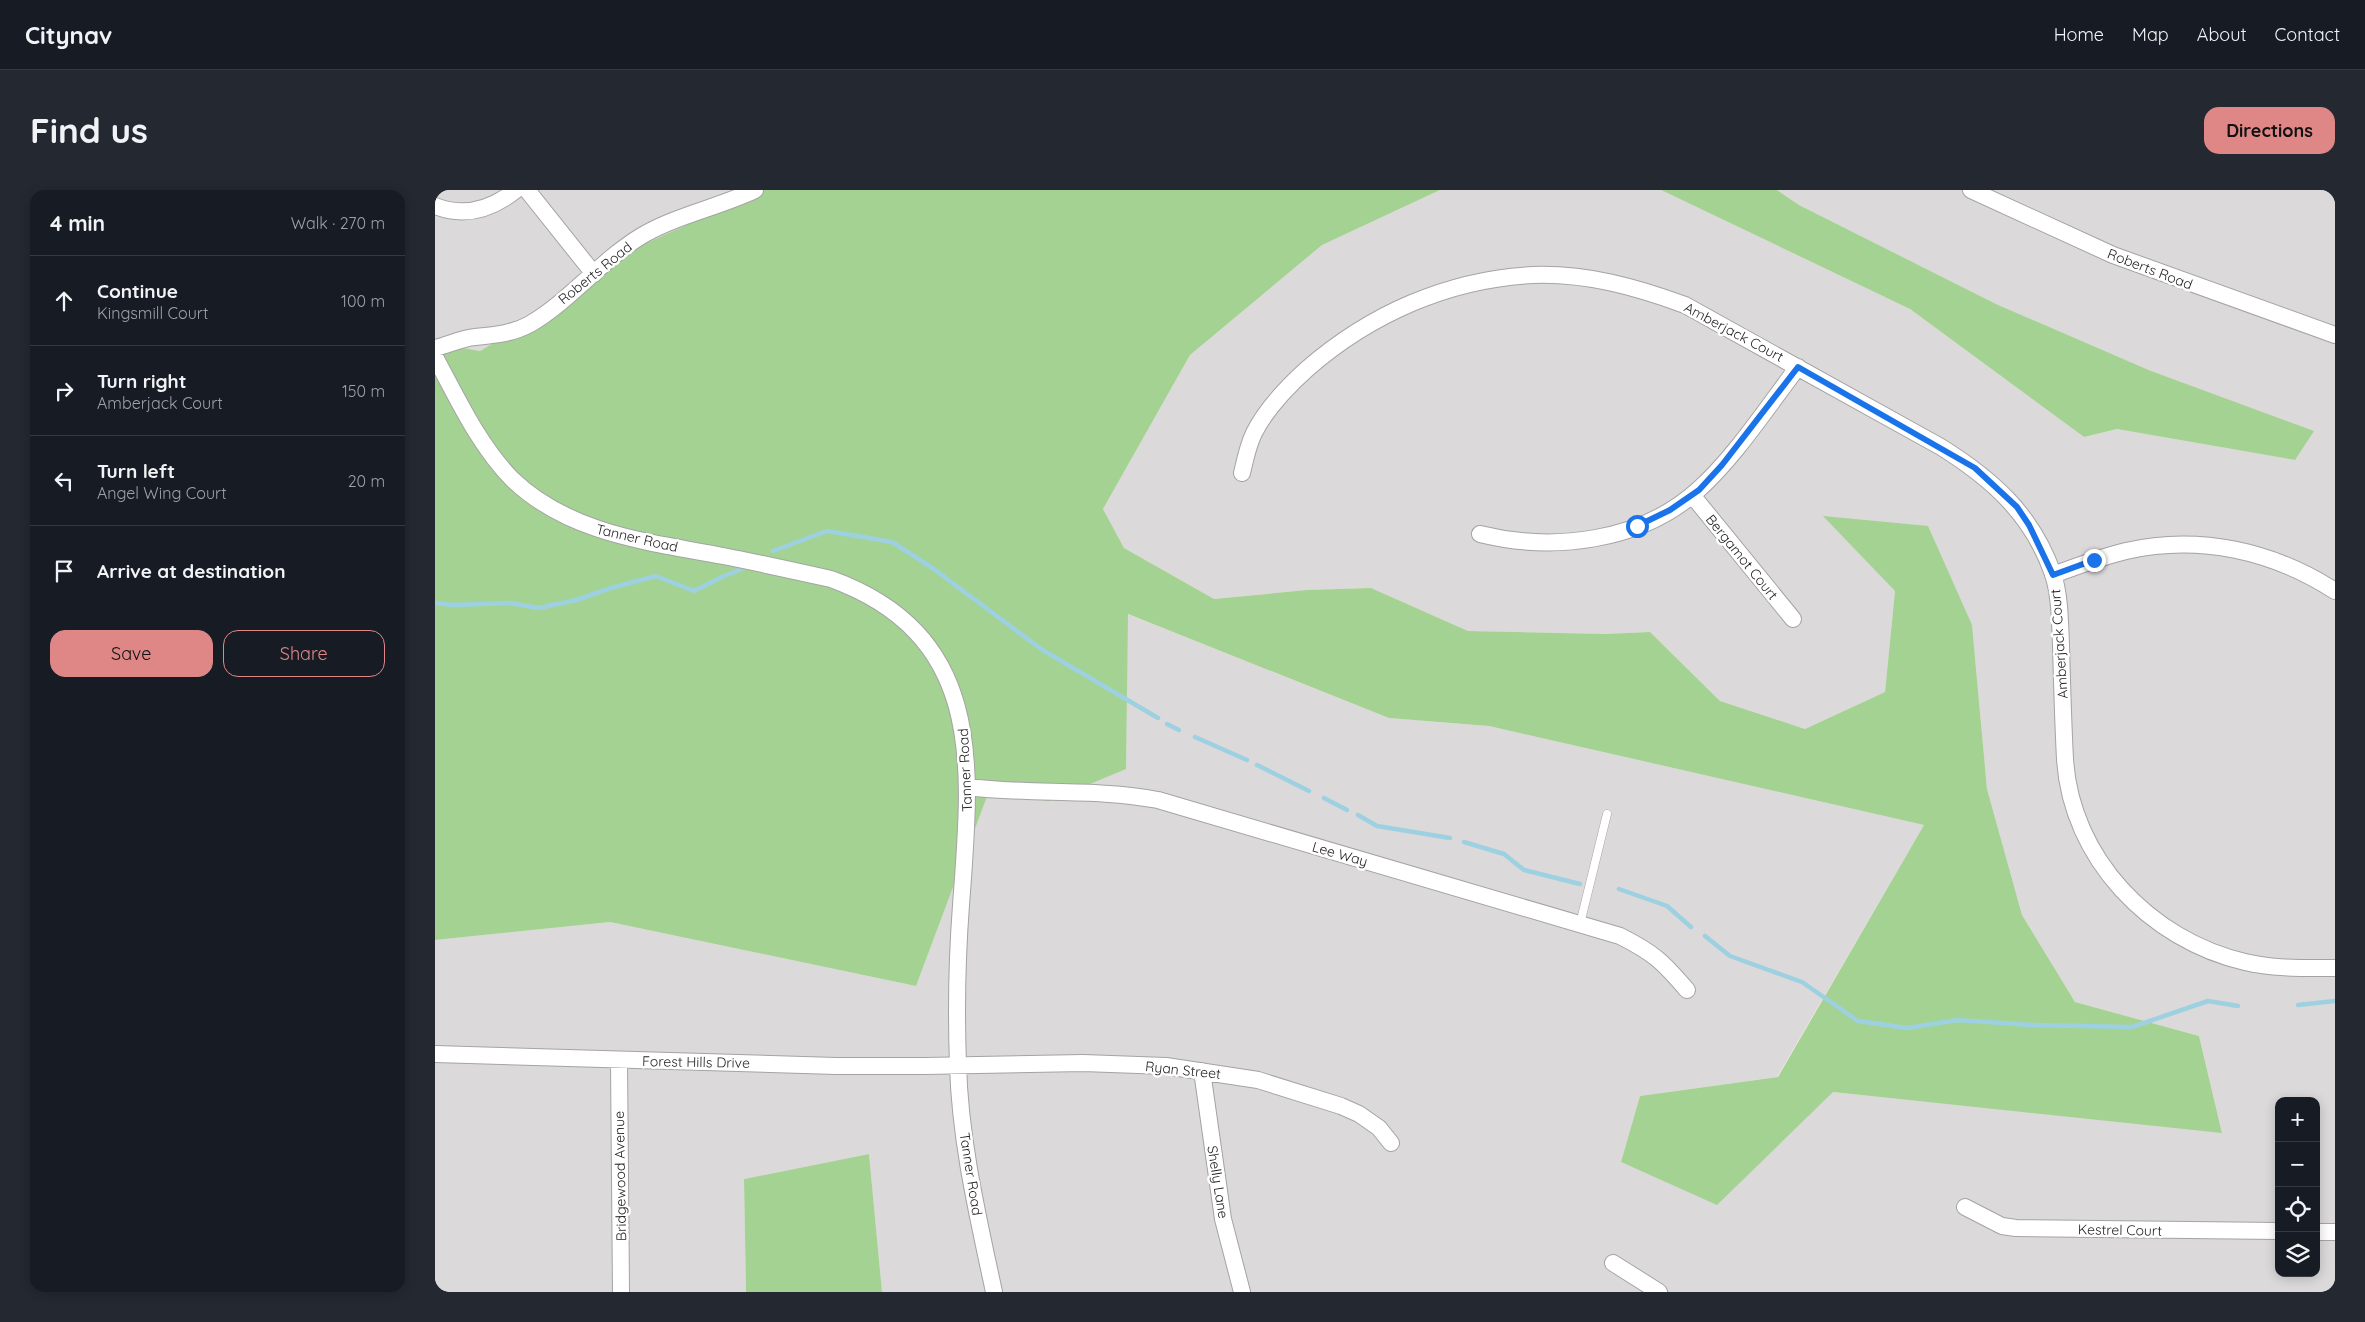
<!DOCTYPE html>
<meta charset="utf-8">
<style>
body{margin:0;font-family:Quicksand,sans-serif;background:#242831;color:#f1f3f6}
.controls{position:absolute;right:15px;bottom:15px;display:grid;overflow:hidden;border-radius:10px;box-shadow:0 2px 12px #0003}
.controls button{width:45px;height:45px;display:grid;place-items:center;padding:0;border:0;border-bottom:1px solid #363941;background:#171b24;color:#f1f3f6;font:25px sans-serif}
.stop{position:absolute;width:15px;height:15px;margin:-11px;border:4px solid #1a73e8;border-radius:50%;background:#fff}
.stop.end{background:#1a73e8;border-color:#fff;box-shadow:0 1px 5px #0008}
.list{margin:0;padding:0;list-style:none}
h2{display:flex;justify-content:space-between;align-items:center;height:65px;margin:0;padding:0 20px;font-size:21px}
h2 small{font-size:16px;font-weight:400;color:#9ea1a6}
.list li{display:grid;grid-template-columns:32px 1fr auto;gap:15px;align-items:center;box-sizing:border-box;height:90px;padding:0 20px;border-top:1px solid #363941}
.list b{display:block;font-size:19px;white-space:nowrap}
.list p{margin:0;font-size:16px;white-space:nowrap;color:#9ea1a6}
.list em{font-size:16px;font-style:normal;color:#9ea1a6}
.actions{display:flex;gap:10px;padding:15px 20px}
.actions a{flex:1;padding:11px 0;border:1px solid #df8787;border-radius:15px;text-align:center;font-size:18px;color:#df8787}
.actions .main{background:#df8787;color:#111}
.icon{flex:none;width:28px;height:28px;fill:none;stroke:currentColor;stroke-width:2;stroke-linecap:round;stroke-linejoin:round}
.map{position:relative;flex:none;width:1900px;height:1102px;overflow:hidden;border-radius:15px}
header{display:flex;align-items:center;gap:30px;box-sizing:border-box;height:70px;padding:0 25px;background:#171b24;border-bottom:1px solid #363941}
header strong{font-size:24px}
nav{display:flex;gap:28px;margin-inline-start:auto;font-size:18px}
.intro{display:flex;align-items:center;justify-content:space-between;box-sizing:border-box;height:120px;padding:0 30px}
h1{margin:0;font-size:35px}
.button{padding:12px 22px;border-radius:15px;background:#df8787;color:#111;font-size:18px;font-weight:700}
main{display:flex;gap:30px;padding:0 30px}
aside{flex:1;background:#171b24;border-radius:15px;box-shadow:0 2px 12px #0003}
.map>svg:first-child{display:block}
.residential{fill:#dbd9d9;fill-rule:evenodd}
.forest{fill:#a4d292}
.lines{fill:none;stroke-linecap:round;stroke-linejoin:round}
.stream{stroke:#9dd1e1;stroke-width:4.5}
.lane-casing{stroke:#a4a4a4;stroke-width:9}
.street-casing{stroke:#a4a4a4;stroke-width:18}
.lane{stroke:#fff;stroke-width:8}
.street{stroke:#fff;stroke-width:16}
.route{stroke:#1a73e8;stroke-width:6}
.labels{text-anchor:middle;stroke-width:5;stroke-linejoin:round;paint-order:stroke}
.street-label{font-size:14px;fill:#1d1d1d;stroke:#fff}
</style>
<header>
<strong>Citynav</strong>
<nav><a>Home</a><a>Map</a><a>About</a><a>Contact</a></nav>
</header>
<div class="intro"><h1>Find us</h1><a class="button">Directions</a></div>
<main>
<aside>
<h2>4 min<small>Walk · 270 m</small></h2>
<ul class="list">
<li><svg class="icon" aria-label="ahead" viewBox="0 0 24 24"><path d="M12 20V5M6 11l6-6 6 6"/></svg><div><b>Continue</b><p>Kingsmill Court</p></div><em>100 m</em></li>
<li><svg class="icon" aria-label="right" viewBox="0 0 24 24"><path d="M7 20v-9h11M14 6l5 5-5 5"/></svg><div><b>Turn right</b><p>Amberjack Court</p></div><em>150 m</em></li>
<li><svg class="icon" aria-label="left" viewBox="0 0 24 24"><path d="M17 20v-9H6M10 6l-5 5 5 5"/></svg><div><b>Turn left</b><p>Angel Wing Court</p></div><em>20 m</em></li>
<li><svg class="icon" aria-label="arrive" viewBox="0 0 24 24"><path d="M6 21V4h12l-3 4 3 4H6"/></svg><div><b>Arrive at destination</b></div></li>
</ul>
<div class="actions"><a class="main">Save</a><a>Share</a></div>
</aside>
<div class="map">
<svg width="1900" height="1102" viewBox="0 0 1900 1102">
<rect width="100%" height="100%" fill="#efeae1"/>
<!-- residential -->
<path class="residential" d="M0,0H319L45,161L0,153Z
M1005,0H1226L1475,119L1649,247L1682,239L1860,270L1716,181L1561,114L1364,15L1342,0H1900V1102H447L434,964L309,989L311,1102H0V750L175,732L481,796L553,604L691,579L692,424L954,528L1054,536L1489,635L1342,887L1205,906L1186,972L1282,1014L1397,902L1787,942L1764,846L1640,812L1587,725L1552,599L1537,435L1389,326L1460,401L1450,502L1370,539L1285,511L1215,442L1170,444L1033,441L936,398L872,400L779,409L689,358L668,319L755,165L887,55ZM1844,911H1881V1083H1844Z"/>
<!-- forest -->
<path class="forest" d="M319,0H1005L887,55L755,165L668,319L689,358L779,409L872,400L936,398L1033,441L1170,444L1215,442L1285,511L1370,539L1450,502L1460,401L1388,326L1493,336L1537,435L1552,599L1587,725L1640,812L1764,846L1787,943L1398,902L1282,1015L1186,972L1205,906L1343,887L1489,635L1054,536L954,528L693,424L691,579L614,611L553,604L481,796L175,732L0,750V153L45,161L133,108L163,75L307,10Z
M1226,0H1342L1364,15L1561,114L1716,181L1879,241L1860,270L1682,239L1649,247L1475,119Z
M434,964L447,1102H311L309,989Z"/>
<g class="lines">
<!-- stream -->
<path class="stream" d="M338,361L392,341L457,352L496,377L606,459L723,528
M0,413L18,415L74,413L104,418L141,410L176,398L221,386L259,401L287,387L311,377
M732,534L744,540
M760,547L812,570
M822,575L874,601
M889,608L912,620
M923,625L942,636L1015,648
M1029,652L1069,664L1089,680L1145,694
M1184,699L1232,716L1256,737
M1270,746L1295,766L1367,792L1423,831L1472,838L1523,830L1596,835L1697,837L1773,811L1803,816
M1863,815L1900,811"/>
<!-- lane casing -->
<g class="lane-casing">
<path id="lane" d="M1145,734L1172,624"/>
</g>
<!-- street casing -->
<g class="street-casing">
<path id="street" d="M92,0L159,84
M1536,0L1678,65L1900,145
M0,16C30,28 57,19 81,0
M0,158C13,155 27,148 40,147C59,145 77,144 95,134C136,110 166,70 208,45C243,25 284,17 320,0
M0,167C23,209 43,254 77,289C134,344 214,352 288,366C324,373 360,381 396,389C552,446 536,578 526,715C522,768 521,821 523,875C525,951 543,1027 559,1102
M807,283C810,270 813,255 819,243C831,219 852,197 872,179C935,124 1014,89 1098,85C1151,83 1201,97 1250,115L1506,257C1557,289 1597,324 1618,384C1625,406 1625,432 1626,455C1627,493 1628,531 1630,569C1636,668 1715,750 1810,772C1839,779 1870,778 1900,778
M1257,305L1358,429
M1045,344C1117,362 1206,352 1263,300C1300,267 1333,216 1363,177
M1618,385C1642,376 1666,367 1691,361C1764,344 1838,361 1900,401
M533,597C596,605 660,598 723,610L1185,746C1219,763 1228,772 1252,800
M0,864L401,876H490L648,873L731,876L823,890L906,916L924,924L944,938L956,953
M184,871L186,1102
M767,881L788,1029L807,1102
M1530,1017L1567,1036L1581,1038L1844,1041
M1881,1042H1900
M1178,1073L1224,1102"/>
</g>
<!-- lane -->
<use href="#lane" class="lane"/>
<!-- street -->
<use href="#street" class="street"/>
</g>
<g class="lines">
<!-- route -->
<path class="route" d="M1202,336L1235,320L1264,300L1287,275L1363,177L1540,278L1582,317L1594,335L1618,385L1659,370"/>
</g>
<g class="labels">
<!-- street labels -->
<g class="street-label">
<text transform="translate(1715 79) rotate(21)" y="5">Roberts Road</text>
<text transform="translate(160 83) rotate(-39)" y="5">Roberts Road</text>
<text transform="translate(1299 142) rotate(28)" y="5">Amberjack Court</text>
<text transform="translate(202 348) rotate(13)" y="5">Tanner Road</text>
<text transform="translate(1307 367) rotate(51)" y="5">Bergamot Court</text>
<text transform="translate(1624 454) rotate(-94)" y="5">Amberjack Court</text>
<text transform="translate(530 580) rotate(-93)" y="5">Tanner Road</text>
<text transform="translate(905 664) rotate(16)" y="5">Lee Way</text>
<text transform="translate(261 872) rotate(1)" y="5">Forest Hills Drive</text>
<text transform="translate(748 880) rotate(6)" y="5">Ryan Street</text>
<text transform="translate(536 984) rotate(81)" y="5">Tanner Road</text>
<text transform="translate(185 986) rotate(-91)" y="5">Bridgewood Avenue</text>
<text transform="translate(783 992) rotate(81)" y="5">Shelly Lane</text>
<text transform="translate(1685 1040) rotate(1)" y="5">Kestrel Court</text>
</g>
</g>
</svg>
<div class="controls">
<button>+</button>
<button>−</button>
<button><svg class="icon" aria-label="locate" viewBox="0 0 24 24"><circle cx="12" cy="12" r="6"/><path d="M12 2v4M12 18v4M2 12h4M18 12h4"/></svg></button>
<button><svg class="icon" aria-label="layers" viewBox="0 0 24 24"><path d="M12 4l9 5-9 5-9-5zM3 14l9 5 9-5"/></svg></button>
</div>
<div class="stop" style="left:1202px;top:336px"></div>
<div class="stop end" style="left:1659px;top:370px"></div>
</div>
</main>
